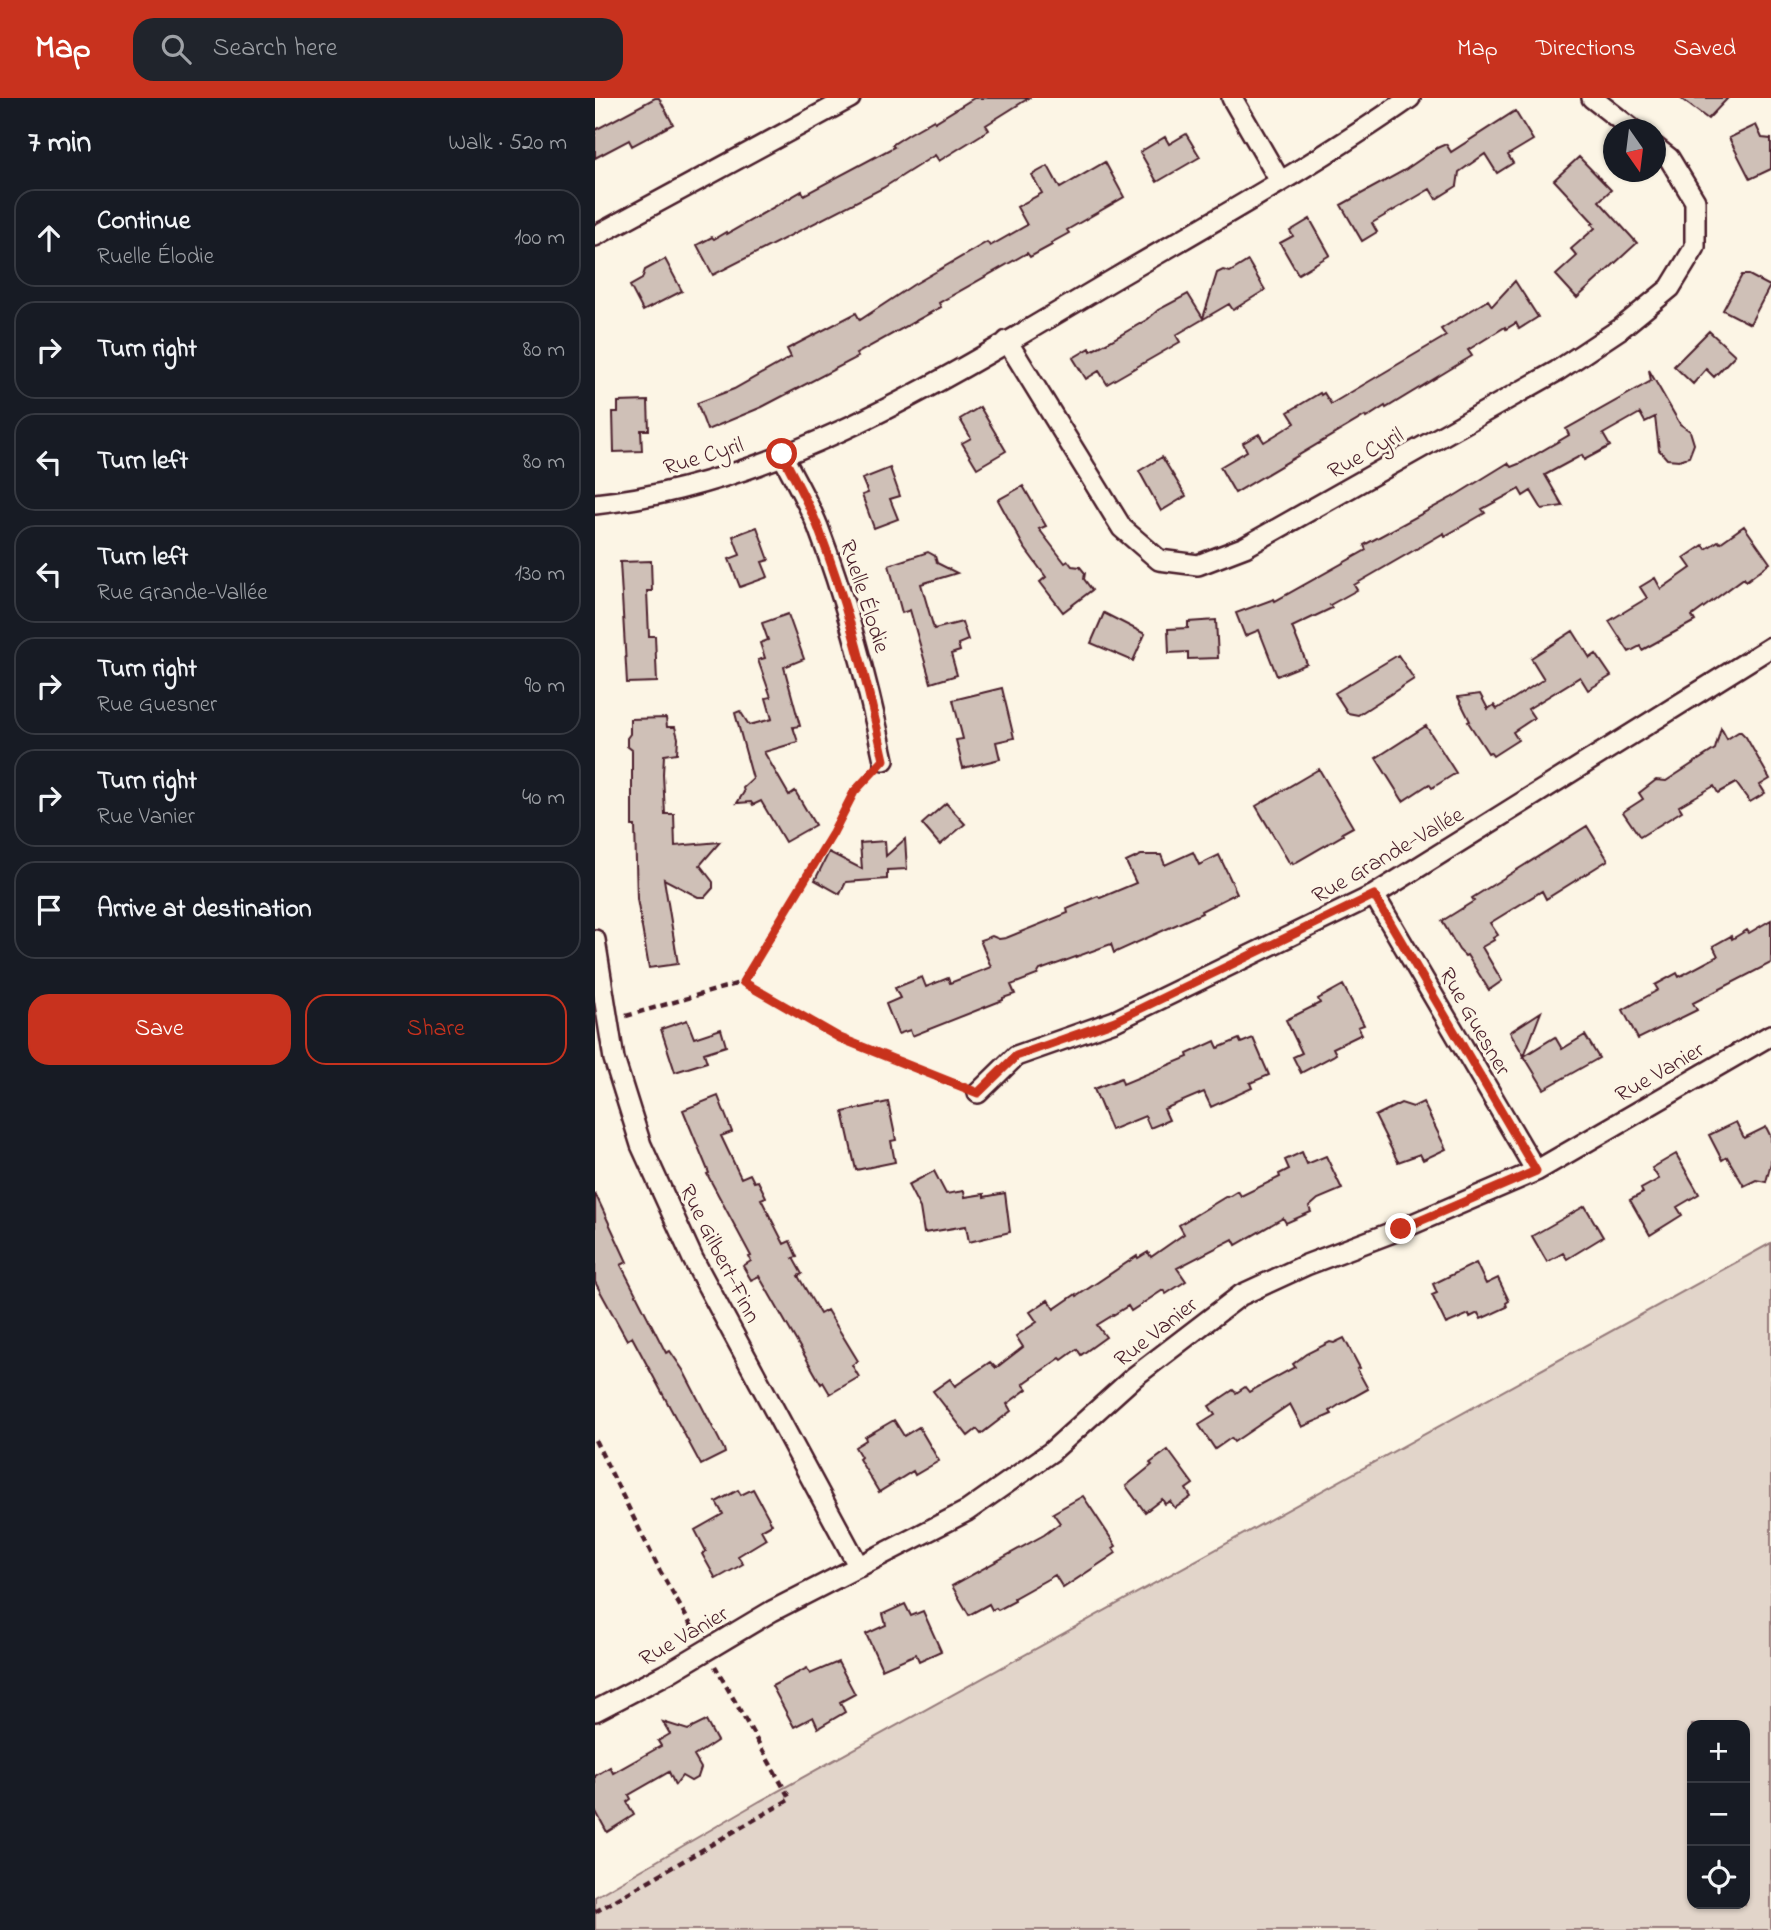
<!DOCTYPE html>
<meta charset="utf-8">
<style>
body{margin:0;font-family:"Indie Flower",sans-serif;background:#20242c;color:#f1f3f6}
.controls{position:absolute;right:21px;bottom:21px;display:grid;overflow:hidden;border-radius:14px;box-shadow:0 2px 5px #0004}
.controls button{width:63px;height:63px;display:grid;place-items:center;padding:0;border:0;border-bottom:2px solid #363941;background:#171b24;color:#f1f3f6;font:35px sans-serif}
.compass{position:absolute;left:1008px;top:21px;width:63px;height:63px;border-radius:50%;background:#171b24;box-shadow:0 2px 5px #0004;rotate:166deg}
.stop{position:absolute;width:21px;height:21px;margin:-16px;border:5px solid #c8321e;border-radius:50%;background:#fff}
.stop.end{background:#c8321e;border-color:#fff;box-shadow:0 2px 7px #0008}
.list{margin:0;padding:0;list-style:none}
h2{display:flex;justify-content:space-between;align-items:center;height:91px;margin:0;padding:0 28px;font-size:30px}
h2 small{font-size:23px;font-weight:400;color:#9ea1a6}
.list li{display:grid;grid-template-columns:46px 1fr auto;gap:21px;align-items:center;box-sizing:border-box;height:98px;margin:0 14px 14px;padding:0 14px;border:2px solid #363941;border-radius:21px}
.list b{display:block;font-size:26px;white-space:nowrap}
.list p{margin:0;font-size:23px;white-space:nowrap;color:#9ea1a6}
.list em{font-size:23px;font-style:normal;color:#9ea1a6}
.actions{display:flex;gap:14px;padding:21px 28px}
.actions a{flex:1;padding:16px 0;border:2px solid #c8321e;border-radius:21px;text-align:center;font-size:24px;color:#c8321e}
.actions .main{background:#c8321e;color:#fff}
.icon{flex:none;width:38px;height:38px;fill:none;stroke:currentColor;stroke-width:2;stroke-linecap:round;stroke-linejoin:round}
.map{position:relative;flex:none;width:1176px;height:1832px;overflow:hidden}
header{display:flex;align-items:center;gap:42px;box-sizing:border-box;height:98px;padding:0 35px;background:#c8321e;color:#fff}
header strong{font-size:33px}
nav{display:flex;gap:38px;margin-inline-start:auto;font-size:24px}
.search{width:490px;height:63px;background:#20242c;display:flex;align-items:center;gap:18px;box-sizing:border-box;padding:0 24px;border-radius:21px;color:#9ea1a6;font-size:26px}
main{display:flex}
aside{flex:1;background:#171b24}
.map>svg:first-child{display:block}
.green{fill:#e2d5ca;stroke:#967a7a;stroke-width:2;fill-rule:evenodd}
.building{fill:#cfc0b7;stroke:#4a1f2b;stroke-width:2}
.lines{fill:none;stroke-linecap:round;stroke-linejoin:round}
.street-casing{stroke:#4a1f2b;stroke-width:24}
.path{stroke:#4a1f2b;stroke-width:4.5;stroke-dasharray:7 5;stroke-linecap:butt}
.street{stroke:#fcf5e5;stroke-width:19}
.route{stroke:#c8321e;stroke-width:9}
.labels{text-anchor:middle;stroke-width:6;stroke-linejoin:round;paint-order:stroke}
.street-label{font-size:23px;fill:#4a1f2b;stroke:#fcf5e5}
</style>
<header>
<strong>Map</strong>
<div class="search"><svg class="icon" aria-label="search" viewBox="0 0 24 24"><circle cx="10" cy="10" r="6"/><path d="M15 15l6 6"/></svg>Search here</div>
<nav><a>Map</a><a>Directions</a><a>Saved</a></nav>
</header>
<main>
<aside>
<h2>7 min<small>Walk · 520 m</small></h2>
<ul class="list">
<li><svg class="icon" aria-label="ahead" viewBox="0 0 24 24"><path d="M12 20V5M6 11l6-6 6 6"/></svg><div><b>Continue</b><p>Ruelle Élodie</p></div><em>100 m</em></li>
<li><svg class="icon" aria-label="right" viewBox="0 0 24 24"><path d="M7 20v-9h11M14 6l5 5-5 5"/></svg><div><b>Turn right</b></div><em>80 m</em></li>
<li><svg class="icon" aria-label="left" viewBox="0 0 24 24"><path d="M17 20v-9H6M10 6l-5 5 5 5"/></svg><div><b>Turn left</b></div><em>80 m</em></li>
<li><svg class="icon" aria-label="left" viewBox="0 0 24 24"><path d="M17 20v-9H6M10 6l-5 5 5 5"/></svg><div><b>Turn left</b><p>Rue Grande-Vallée</p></div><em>130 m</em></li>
<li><svg class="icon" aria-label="right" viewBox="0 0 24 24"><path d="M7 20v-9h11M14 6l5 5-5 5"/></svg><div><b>Turn right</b><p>Rue Guesner</p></div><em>90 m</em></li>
<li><svg class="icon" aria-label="right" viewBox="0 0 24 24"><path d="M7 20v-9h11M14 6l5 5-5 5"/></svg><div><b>Turn right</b><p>Rue Vanier</p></div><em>40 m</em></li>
<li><svg class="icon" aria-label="arrive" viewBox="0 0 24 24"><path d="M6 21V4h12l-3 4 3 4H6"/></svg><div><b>Arrive at destination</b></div></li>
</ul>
<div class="actions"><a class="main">Save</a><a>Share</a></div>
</aside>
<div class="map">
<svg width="1176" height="1832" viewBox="0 0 1176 1832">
<rect width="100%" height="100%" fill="#fcf5e5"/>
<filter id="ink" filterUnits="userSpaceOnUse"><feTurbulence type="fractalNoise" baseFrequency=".0143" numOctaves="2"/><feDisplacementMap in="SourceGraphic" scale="14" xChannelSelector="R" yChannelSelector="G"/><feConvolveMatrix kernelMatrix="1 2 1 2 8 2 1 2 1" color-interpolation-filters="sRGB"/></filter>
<g filter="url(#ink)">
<!-- green -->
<path class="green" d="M1176,1145V1832H0V1799L165,1703ZM1097,1627H1150V1806H1097Z"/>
<!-- building -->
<path class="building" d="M60,0H64L78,26L37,48L34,42L0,60V32Z
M379,0H434L391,27L394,32L344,63L340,57L288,90L118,177L102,147L117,139L119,141L131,134L132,136L207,93L209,97L299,49L297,47L314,36L339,22L340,24Z
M1085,0H1133L1113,21Z
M920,13L938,42L913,57L918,65L902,75L890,56L864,74L862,88L841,101L835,91L777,125L782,134L767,143L746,107L810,72L842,50L851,46L856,54Z
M1161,27L1167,40L1176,41V71L1155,81L1134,40Z
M591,36L605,59L562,84L545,54L570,39L574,46Z
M984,59L1016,92L1004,103L1042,145L982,200L961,177L982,158L976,151L1000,130L997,126L999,125L959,82Z
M510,64L529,99L472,132L474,135L456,145L457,147L435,159L432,155L344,205L346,209L261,256L263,259L167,309L112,332L102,305L139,291L196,259L192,251L261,215L265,222L318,187L392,144L395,148L432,127L422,109L447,95L437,77L453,68L465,90Z
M715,121L735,157L703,176L685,145L698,138L695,133Z
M70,161L87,193L48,213L35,188L47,181L50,172Z
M653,163L670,192L638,212L634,206L581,237L585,244L512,286L504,273L491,281L478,260L495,250L496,253L515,243L553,221L563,212L593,196L608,220L622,175L628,172L635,174Z
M1147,177H1154L1175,188L1155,226L1128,212Z
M920,183L943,219L924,231L921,225L911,231L910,229L873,252L877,258L867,264L791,310L790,308L771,320L770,318L640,395L625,369L652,353L648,345L664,336L669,344L700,325L693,314L725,295L726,297L729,295L736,306L812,261L851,238L846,231L893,202L897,208Z
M1114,233L1140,257L1119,279L1111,271L1098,286L1079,268Z
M1054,272L1085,326L1095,333L1099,346L1094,359L1084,362L1072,361L1064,352L1060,319L1050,324L1045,315L1008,336L1015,348L989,362L987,357L950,377L968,408L947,411L936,393L928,398L924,391L887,411L890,415L850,438L849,435L759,487L762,492L735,507L737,510L697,529L712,566L682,578L664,532L650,538L641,515L679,501L680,503L771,452L769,447L856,400L913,365L916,369L926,365L974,337L971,331L1056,283Z
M53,303L54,332H46L47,353L19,354L18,314H23V304Z
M385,309L411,353L382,370L367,345L376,340L365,321Z
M567,359L591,398L566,413L544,373Z
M295,370L305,398L295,401L303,421L279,430L267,397L273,395L267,381Z
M428,388L451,428L444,431L470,465L473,463L477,468L485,469L490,475L489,481L497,492L468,514L445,484L451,479L429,449L403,402Z
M1149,428L1175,465L1151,483L1149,480L1097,518L1100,523L1047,552L1045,548L1034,554L1014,523L1052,500L1045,489L1060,480L1066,491L1096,470L1089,460L1108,447L1111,451L1123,443L1125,445Z
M162,429L174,462L167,464L173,479L145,489L134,461L145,457L138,438Z
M333,454L340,458L342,465L362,475L326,486L339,531L367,524L373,542L363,546L365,553L356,556L362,577L336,585L315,512L307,515L294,467Z
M56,463L57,493H52L54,538H60L62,584L32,585L25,464Z
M509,515L550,536L538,563L496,545Z
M193,516L209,561L189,569L205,628L198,629L203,644L169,654L194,697L200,693L220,727L190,744L166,703L158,707L156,704L142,705L149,694L148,690L158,681L140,615L145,613L154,627L177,621L171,600L176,599L163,562L170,560L165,545L173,542L167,525Z
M621,522L623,560L593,561V554L574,555L573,531L593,530V524Z
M978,533L995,560L1001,556L1016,578L993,592L985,579L933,611L939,620L918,634L923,642L898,658L895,654L893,655L873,624L875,623L863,599L885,596L893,611L899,607L902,611L949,581L936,560Z
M803,557L819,581L763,617L753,615L740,595Z
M407,590L419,640L401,644L405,661L368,670L361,642L368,641L358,602Z
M71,620L72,629H80L83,640L82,655L69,657L68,676L70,716H79L80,748L125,744L105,767L118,784V790L110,799H103L69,781L83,866L54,870L42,801L40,728H37V652L32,648V640L35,636V621Z
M831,628L861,675L837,690L834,686L808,703L781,660Z
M1126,630L1132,641L1145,633L1151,639L1175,681L1165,687L1170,695L1155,704L1141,685L1123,695L1119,688L1084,708L1087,713L1045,739L1028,714L1048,701L1044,695L1061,682L1071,683L1120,651Z
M724,671L758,729L747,735L748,737L698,766L697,764L695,766L661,708Z
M351,705L370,726L345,747L327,726Z
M992,728L1013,762L951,801L947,793L895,825L903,837L898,840L899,842L887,849L907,883L894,892L872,857L870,858L864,852L847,823L879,803L877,800Z
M310,741L312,771L292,772V781L251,784L245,796L220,782L234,754L267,771L265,745L290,743L291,758Z
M598,754L604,767L624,757L642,795L606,813L607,815L519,855L516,846L445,872L442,877L416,887L420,896L408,900V902L317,938L315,932L303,936L291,906L305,900L300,890L327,879L331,889L353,880L355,885L396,869L385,842L397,838L404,841L411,840L473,815L472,811L503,798L505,800L541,785L531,764L546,757H566L570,767Z
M1176,822V865L1098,905L1102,912L1043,941L1028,912L1063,892L1060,887L1082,875L1084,879L1123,858L1118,848L1136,838L1137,841L1152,832L1154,835Z
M748,887L769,927L763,929L767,936L738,950L741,956L738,958L706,975L698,959L707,955L691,922L725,905L723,901Z
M946,914L929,958L960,939L967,951L990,937L1004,960L949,991L929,958L915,934Z
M92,922L99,940L126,931L131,948L109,955L112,964L80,974L66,931Z
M658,940L674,977L655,985L657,990L616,1009L609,994L569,1011L574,1022L555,1030L550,1018L516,1032L499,991L526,980L528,986L593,959L592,956L620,943L623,950L644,941L646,945Z
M123,998L137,1034L126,1038L146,1080L155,1076L159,1084L163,1083L171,1099L166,1101L189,1146L195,1143L202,1159L198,1160L207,1176L203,1178L225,1216L232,1212L263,1263L257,1267L264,1279L235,1296L228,1284L226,1286L164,1178L156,1182L148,1168L156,1163L154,1159L156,1158L112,1076L114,1075L88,1012Z
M293,1004L301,1042L296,1043L300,1064L261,1072L248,1014Z
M828,1004L851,1051L828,1062L825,1056L803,1064L780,1018L806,1005L818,1009Z
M1141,1024L1149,1040L1171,1029L1176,1039V1065L1171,1084L1161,1082L1149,1088L1132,1059L1127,1062L1114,1037Z
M707,1054L712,1066L731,1058L747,1091L723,1101L714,1109L716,1114L691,1125L688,1120L641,1147L638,1141L582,1170L591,1183L571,1196L568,1192L536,1213L533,1208L502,1227L511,1239L486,1257L482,1251L467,1262L465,1260L428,1286L432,1291L412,1306L416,1313L386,1336L382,1331L373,1338L338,1293L355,1281L360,1288L395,1264L401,1270L428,1249L421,1238L442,1224L435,1214L453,1202L459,1211L481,1196L482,1198L542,1158L543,1160L553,1154L556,1159L589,1136L584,1127L632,1098L633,1099L643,1093L646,1098L685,1079L684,1076L694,1071L690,1062Z
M1081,1056L1104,1096L1082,1109L1087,1117L1055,1137L1035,1102L1048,1095L1046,1091L1064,1081L1057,1070Z
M339,1073L351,1096L369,1093L370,1099L389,1096V1099L410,1095L415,1134L374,1144L371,1128L329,1135L325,1110L313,1087Z
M0,1095L32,1164L26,1167L71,1255L75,1253L88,1272L129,1351L130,1355L106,1367L37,1239L32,1242L0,1184Z
M990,1108L1008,1139L972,1161L968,1155L952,1164L937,1138Z
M881,1165L891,1186L903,1180L914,1203L911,1205L912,1209L886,1221L883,1215L875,1219L874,1216L851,1226L837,1197L842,1195L838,1186Z
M749,1240L765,1270L762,1271L773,1291L744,1307L735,1313L737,1316L707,1329L695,1306L639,1344L636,1340L620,1351L604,1327L620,1317L614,1308L638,1292L641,1295L650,1289L654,1294L700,1269L698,1266L711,1256L735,1244L739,1245Z
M299,1322L309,1338L324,1329L344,1363L320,1377L318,1373L284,1394L264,1361L266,1359L260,1349L271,1342L270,1339Z
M573,1352L598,1386L591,1391L596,1399L580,1410L575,1403L570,1406L567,1401L550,1414L531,1388L557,1367L555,1365Z
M158,1391L177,1426L166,1432L171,1441L143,1458L148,1466L121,1481L107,1456L111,1453L100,1432L128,1416L121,1404L143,1392L146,1397Z
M488,1398L521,1448L518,1450L521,1455L468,1490L460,1477L419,1500L420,1503L403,1512L401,1510L397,1512L394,1506L374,1517L357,1488L449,1437L465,1425L458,1415Z
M310,1506L316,1518L328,1513L346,1553L324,1563L321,1556L287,1571L271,1536L291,1527L288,1516Z
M243,1564L260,1596L245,1604L250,1614L223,1630L218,1619L199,1629L177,1588L212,1570L215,1576Z
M111,1623L122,1643L99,1658L106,1670L103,1679L96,1683L87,1678L80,1687L74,1674L34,1697L36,1701L32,1704L39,1717L12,1734L0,1712V1678L15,1669L18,1675L66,1648L63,1643L75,1636L68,1624L93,1632Z"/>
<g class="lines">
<!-- street casing -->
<g class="street-casing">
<path id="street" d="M637,0L685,83
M997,0L1038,32
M0,138L255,0
M412,243L527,430L564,462L603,467L650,449L962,273L1025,231L1075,190L1100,149V103L1074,60L1060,49
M187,357C199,380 213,404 223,429C252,505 272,582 289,662
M0,406C189,386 361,274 521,180C620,122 721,66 815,0
M779,797L941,1073
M0,842L19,961L46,1047L98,1161L264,1469
M383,995L421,958L520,923L779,797L1176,549
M0,1613L73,1575L177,1513L372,1413L456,1354L539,1279L646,1197L711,1167L806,1131L941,1073L1176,937"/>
</g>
<!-- path -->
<path class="path" d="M148,884L238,735L259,694L277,674
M31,918L148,884L245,940L364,988
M0,1342L65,1473L101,1536
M0,1814L195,1701L120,1568"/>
<!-- street -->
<use href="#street" class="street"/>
</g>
</g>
<g class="lines" filter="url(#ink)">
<!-- route -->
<path class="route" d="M187,356C199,380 213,404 223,429C252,505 272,582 289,662L259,694L238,735L148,884L245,940L383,995L421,958L520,923L779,797L941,1073L806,1131"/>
</g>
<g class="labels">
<!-- street labels -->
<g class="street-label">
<text transform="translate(770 354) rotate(-29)" y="8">Rue Cyril</text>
<text transform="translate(108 357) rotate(-17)" y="8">Rue Cyril</text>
<text transform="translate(271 498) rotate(72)" y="8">Ruelle Élodie</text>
<text transform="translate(792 756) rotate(-30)" y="8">Rue Grande-Vallée</text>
<text transform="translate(881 923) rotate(60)" y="8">Rue Guesner</text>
<text transform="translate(1064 973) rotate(-30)" y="8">Rue Vanier</text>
<text transform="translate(126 1155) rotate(63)" y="8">Rue Gilbert-Finn</text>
<text transform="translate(560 1233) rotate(-38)" y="8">Rue Vanier</text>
<text transform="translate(88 1537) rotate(-30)" y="8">Rue Vanier</text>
</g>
</g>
</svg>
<div class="controls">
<button>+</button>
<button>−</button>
<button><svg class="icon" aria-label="locate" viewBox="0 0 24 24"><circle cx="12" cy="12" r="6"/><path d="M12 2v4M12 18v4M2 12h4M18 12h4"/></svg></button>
</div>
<svg class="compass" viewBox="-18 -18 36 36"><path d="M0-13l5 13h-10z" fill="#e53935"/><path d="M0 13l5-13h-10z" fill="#9ea1a6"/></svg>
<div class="stop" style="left:187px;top:356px"></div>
<div class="stop end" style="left:806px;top:1131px"></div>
</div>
</main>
